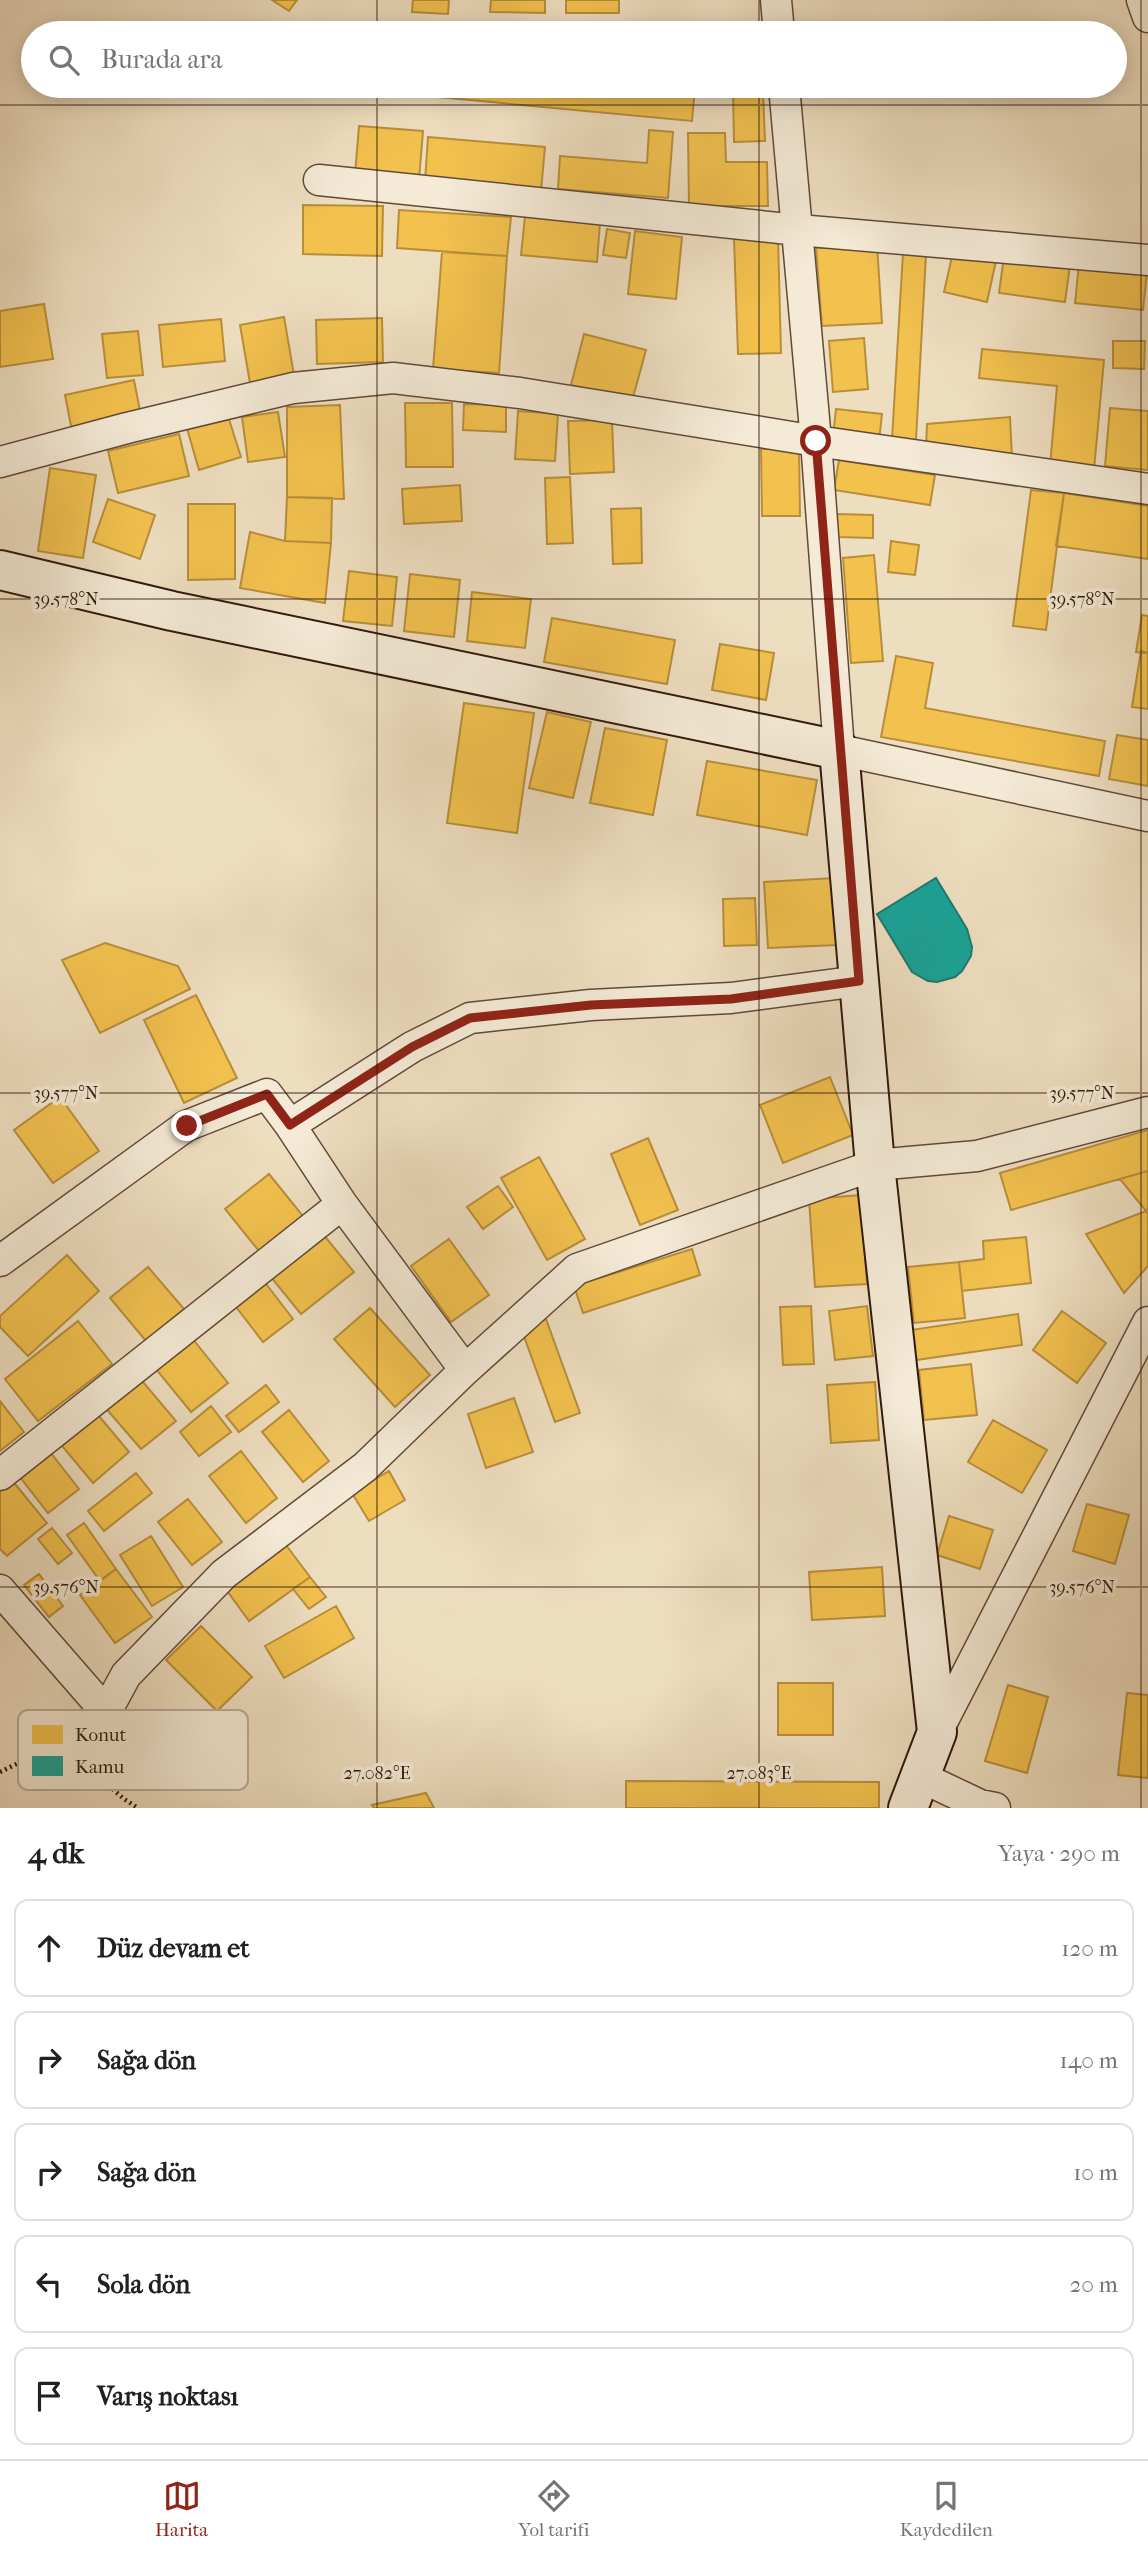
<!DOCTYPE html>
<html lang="tr">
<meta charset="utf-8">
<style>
body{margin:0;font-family:"IM FELL French Canon",serif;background:#f6f6f6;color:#202124}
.stop{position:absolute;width:21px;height:21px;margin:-16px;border:5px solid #8f2418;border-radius:50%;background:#fff}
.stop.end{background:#8f2418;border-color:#fff;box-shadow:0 2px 7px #0008}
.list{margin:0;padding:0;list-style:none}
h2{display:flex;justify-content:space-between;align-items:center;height:91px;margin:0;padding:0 28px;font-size:30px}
h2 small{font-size:23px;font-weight:400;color:#757577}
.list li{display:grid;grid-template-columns:46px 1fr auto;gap:21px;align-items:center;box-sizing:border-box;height:98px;margin:0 14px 14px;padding:0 14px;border:2px solid #e0e0e0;border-radius:14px}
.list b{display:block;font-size:26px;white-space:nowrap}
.list em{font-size:23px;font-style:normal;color:#757577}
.icon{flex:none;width:38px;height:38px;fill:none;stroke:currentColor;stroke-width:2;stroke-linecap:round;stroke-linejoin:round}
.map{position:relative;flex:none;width:1148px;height:1808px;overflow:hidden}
.search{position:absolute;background:#fff;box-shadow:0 4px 18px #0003;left:21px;right:21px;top:21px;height:77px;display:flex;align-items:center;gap:18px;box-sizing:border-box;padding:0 24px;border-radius:38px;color:#757577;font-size:26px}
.sheet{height:651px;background:#fff}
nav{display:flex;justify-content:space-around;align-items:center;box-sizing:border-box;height:98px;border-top:2px solid #e0e0e0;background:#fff;font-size:19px;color:#757577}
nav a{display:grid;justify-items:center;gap:4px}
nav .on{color:#8f2418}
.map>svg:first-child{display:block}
.homes{fill:#f2c14e;stroke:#b88e3a;stroke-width:2}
.public{fill:#17a398;stroke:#1e796e;stroke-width:2}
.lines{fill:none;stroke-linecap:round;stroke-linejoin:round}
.street-casing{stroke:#604a39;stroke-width:33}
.secondary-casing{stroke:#30180c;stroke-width:42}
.path{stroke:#30180c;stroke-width:4.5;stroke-dasharray:2 3.5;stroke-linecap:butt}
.street{stroke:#f4ead6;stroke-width:30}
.secondary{stroke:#f4ead6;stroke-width:38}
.route{stroke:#8f2418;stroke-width:9}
.ticks{fill:none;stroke:#30180c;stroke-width:2;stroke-opacity:0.45}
.key{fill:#f4ead6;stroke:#b9ab99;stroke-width:2}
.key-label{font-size:19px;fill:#30180c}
.ticks-label{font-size:18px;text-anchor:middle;fill:#30180c;stroke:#f4ead6;stroke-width:7;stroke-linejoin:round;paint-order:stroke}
</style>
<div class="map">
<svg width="1148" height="1808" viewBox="0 0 1148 1808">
<rect width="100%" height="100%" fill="#eedec0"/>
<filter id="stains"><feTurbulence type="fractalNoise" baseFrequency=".00286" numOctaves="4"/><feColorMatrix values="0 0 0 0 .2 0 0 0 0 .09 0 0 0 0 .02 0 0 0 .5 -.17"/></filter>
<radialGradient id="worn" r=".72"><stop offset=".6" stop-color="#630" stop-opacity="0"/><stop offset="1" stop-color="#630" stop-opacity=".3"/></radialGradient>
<!-- homes -->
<path class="homes" d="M272,0H297L289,11Z
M413,0H449L448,14L412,12Z
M491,0H545V13L490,12Z
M566,0H619V13H566Z
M494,23L559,25V33H493Z
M363,86H665L695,88L692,121L363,90Z
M763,91L765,141L734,142L733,92Z
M359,126L423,131L419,180L355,174Z
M649,130L673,132L668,198L558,189L560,156L647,163Z
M688,133H725L726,162H767L768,206H689Z
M428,137L545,147L541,191L425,181Z
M303,205L383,206L382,256L303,254Z
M399,210L511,217L507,256L397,248Z
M525,216L600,223L597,262L521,255Z
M607,229L630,233L626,258L603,255Z
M635,231L682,237L676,299L628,294Z
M778,237L781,353L738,354L734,239Z
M877,244L882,323L822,326L816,248Z
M442,252L507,256L499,373L433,369Z
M953,252L996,261L987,302L944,292Z
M903,253L926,254L916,440L892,439Z
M1004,256L1070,265L1065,302L999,293Z
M1079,264L1147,272L1143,310L1075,303Z
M44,304L53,359L0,367V311Z
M284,317L294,375L250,383L240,325Z
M382,318L383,362L317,364L316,320Z
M221,319L225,361L163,367L159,325Z
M138,331L143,375L107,378L102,334Z
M584,334L646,350L632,401L571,385Z
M864,338L868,389L833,392L829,341Z
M1113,341H1145L1144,369L1113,368Z
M982,349L1104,360L1094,470L1050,466L1057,386L979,378Z
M134,380L141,416L72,431L65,395Z
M405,403H452L453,467H406Z
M464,404L506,405V432L463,430Z
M340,405L344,499L287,497V407Z
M1110,408L1148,411V470L1105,466Z
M836,409L882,414L879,441L833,436Z
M518,411L558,414L555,461L515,459Z
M278,412L285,457L248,462L242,417Z
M227,413L241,457L199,470L186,425Z
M1010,417L1012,458L926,448L927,424Z
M612,420L614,472L570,474L568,421Z
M179,434L189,476L118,493L108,451Z
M761,449H799L800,516H762Z
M839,460L935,475L930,505L834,490Z
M50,468L96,475L83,558L38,551Z
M570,477L573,543L547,544L545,478Z
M460,485L462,521L404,524L402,489Z
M1031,490L1064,493L1046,630L1013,626Z
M1064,493L1148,506V559L1056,546Z
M287,497L332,498L331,543L285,541Z
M108,499L155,515L140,559L93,542Z
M188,504H235V579L188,580Z
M641,508L642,563L613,564L611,509Z
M837,514L873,515V538L837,537Z
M250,532L285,541L331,543L325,603L240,588Z
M891,541L919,545L915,575L888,572Z
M874,555L883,661L851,663L843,558Z
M349,571L397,577L392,626L343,621Z
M410,574L460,580L454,637L404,631Z
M472,592L531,599L525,648L467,641Z
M1142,615L1148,616V653L1136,652Z
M552,618L675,640L667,684L544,662Z
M720,644L774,653L766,700L712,690Z
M1141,651L1148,653V709L1132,707Z
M896,656L933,663L925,708L1105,741L1099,776L881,737Z
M464,703L534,713L517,833L447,823Z
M547,712L591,722L573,798L529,788Z
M605,728L667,740L653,815L590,803Z
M1117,735L1148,740V786L1109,779Z
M707,761L817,780L807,835L697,815Z
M834,878L837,945L768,948L764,882Z
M755,898L757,945L724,946L723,899Z
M105,943L178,966L190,989L100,1033L62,960Z
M196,995L237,1078L184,1103L144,1020Z
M830,1077L853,1135L783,1163L760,1105Z
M60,1097L99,1151L53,1183L14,1130Z
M1148,1130V1171L1011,1210L1000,1173Z
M648,1138L678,1210L640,1225L611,1154Z
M539,1157L585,1239L547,1260L501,1178Z
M1148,1171V1209L1146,1211L1120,1179Z
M269,1174L307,1221L263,1256L225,1209Z
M498,1186L513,1207L483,1229L467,1207Z
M861,1195L867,1284L815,1287L809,1199Z
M1146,1211L1148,1214V1266L1124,1293L1086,1234Z
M318,1228L354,1272L301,1314L266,1271Z
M1026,1237L1031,1283L962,1291L959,1262L984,1259L983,1241Z
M449,1239L489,1295L451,1322L411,1266Z
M692,1249L700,1275L583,1313L574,1286Z
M67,1255L99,1291L28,1356L0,1327V1316Z
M959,1262L965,1318L914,1323L908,1267Z
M148,1267L184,1309L146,1341L110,1298Z
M263,1280L293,1319L263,1342L233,1303Z
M811,1306L814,1364L783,1365L780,1307Z
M867,1306L873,1356L835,1360L829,1311Z
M370,1308L430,1375L395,1407L334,1339Z
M1062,1311L1106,1343L1077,1383L1033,1350Z
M1018,1314L1022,1345L916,1360L911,1330Z
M546,1319L580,1413L555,1422L521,1328Z
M78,1321L112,1364L38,1421L5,1379Z
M192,1338L228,1383L191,1412L155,1368Z
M971,1364L977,1415L924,1420L919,1370Z
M138,1376L176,1421L141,1449L103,1405Z
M875,1382L879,1440L831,1443L827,1385Z
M266,1385L279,1402L239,1432L226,1416Z
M514,1398L533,1452L486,1468L468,1414Z
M0,1401L24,1432L0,1451Z
M211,1406L231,1432L199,1456L180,1432Z
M94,1410L129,1452L93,1483L57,1440Z
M289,1410L329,1461L303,1482L262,1432Z
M993,1420L1047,1450L1022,1493L968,1462Z
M47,1448L79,1489L48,1513L16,1472Z
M241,1451L277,1498L246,1523L209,1476Z
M389,1471L405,1500L369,1521L352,1493Z
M136,1473L152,1493L104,1531L88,1511Z
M11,1479L47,1523L7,1556L0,1549V1488Z
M188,1499L222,1542L192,1565L158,1522Z
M1087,1504L1129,1515L1115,1564L1073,1551Z
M949,1516L993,1530L980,1569L937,1555Z
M84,1523L116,1569L100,1581L67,1535Z
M52,1528L72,1553L58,1564L38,1539Z
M151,1536L183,1587L152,1606L120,1555Z
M286,1545L310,1577L249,1621L225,1588Z
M882,1567L885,1616L812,1620L809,1572Z
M116,1569L152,1617L115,1643L80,1595Z
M39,1574L63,1606L49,1617L24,1585Z
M310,1577L326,1597L309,1609L293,1589Z
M336,1606L354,1638L284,1678L265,1646Z
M201,1626L252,1677L217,1711L166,1660Z
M778,1683H833V1735H778Z
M1008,1685L1048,1697L1027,1773L985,1761Z
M1127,1693L1148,1695V1778L1118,1775Z
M626,1781L879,1782V1808H626Z
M426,1793L434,1808H374L372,1805Z"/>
<!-- public -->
<path class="public" d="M936,878L967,929L972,947L971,956L962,971L955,977L937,982L928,981L912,972L877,914Z"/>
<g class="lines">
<!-- street casing -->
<g class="street-casing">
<path id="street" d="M776,0L779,33
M1142,0L1148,17
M784,86L816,441L839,750L1148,816
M319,180L798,230L1148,260
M0,462L127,428L293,388L393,378L520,393L816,441L1148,489
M290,1125L412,1047L470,1018L591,1005L731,998L859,981
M0,1261L186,1126L267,1094L290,1125L342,1204L465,1370
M0,1475L342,1204
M0,1590L107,1713
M937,1732L1148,1322
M80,1760L126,1675L224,1574L365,1467L465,1370L577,1269L875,1165L977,1156L1148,1112
M921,1777L980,1805L995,1808"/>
</g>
<!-- secondary casing -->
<g class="secondary-casing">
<path id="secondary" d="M0,570L172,611L839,750L875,1165L937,1732L908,1808"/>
</g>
<!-- path -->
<path class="path" d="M0,1772L27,1759L52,1760
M100,1778L124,1799L138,1808"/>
<!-- street -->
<use href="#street" class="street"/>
<!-- secondary -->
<use href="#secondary" class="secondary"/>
</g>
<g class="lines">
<!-- route -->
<path class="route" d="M187,1126L267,1094L290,1125L412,1047L470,1018L591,1005L731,999L859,981L816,441"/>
</g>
<!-- ticks -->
<path class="ticks" d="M377,0V33M759,0V33M1141,0V1808M377,86V1808M759,86V1808M0,105H1148M0,599H1148M0,1093H1148M0,1587H1148"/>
<!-- legend -->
<rect x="18" y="1710" width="230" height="80" rx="10" class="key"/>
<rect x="32" y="1725" width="31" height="19" fill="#f2c14e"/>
<rect x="32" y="1756" width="31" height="20" fill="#17a398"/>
<g class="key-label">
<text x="75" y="1741">Konut</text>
<text x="75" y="1773">Kamu</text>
</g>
<g class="ticks-label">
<text x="66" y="605">39.578°N</text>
<text x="1082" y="605">39.578°N</text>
<text x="66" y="1099">39.577°N</text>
<text x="1082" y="1099">39.577°N</text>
<text x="66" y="1593">39.576°N</text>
<text x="1082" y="1593">39.576°N</text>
<text x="377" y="1779">27.082°E</text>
<text x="759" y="1779">27.083°E</text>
</g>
<rect width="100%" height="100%" filter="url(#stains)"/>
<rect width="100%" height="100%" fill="url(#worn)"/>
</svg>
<div class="stop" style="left:816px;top:441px"></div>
<div class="stop end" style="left:187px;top:1126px"></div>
<div class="search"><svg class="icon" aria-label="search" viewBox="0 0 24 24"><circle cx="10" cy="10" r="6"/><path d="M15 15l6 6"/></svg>Burada ara</div>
</div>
<section class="sheet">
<h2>4 dk<small>Yaya · 290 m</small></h2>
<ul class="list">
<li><svg class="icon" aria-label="ahead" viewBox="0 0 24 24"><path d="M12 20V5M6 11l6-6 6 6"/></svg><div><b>Düz devam et</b></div><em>120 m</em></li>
<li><svg class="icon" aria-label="right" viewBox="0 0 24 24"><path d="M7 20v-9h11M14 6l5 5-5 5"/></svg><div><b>Sağa dön</b></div><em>140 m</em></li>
<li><svg class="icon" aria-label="right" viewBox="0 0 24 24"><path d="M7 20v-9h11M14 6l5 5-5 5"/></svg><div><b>Sağa dön</b></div><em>10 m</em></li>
<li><svg class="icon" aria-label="left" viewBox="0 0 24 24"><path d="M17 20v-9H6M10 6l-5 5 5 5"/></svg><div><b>Sola dön</b></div><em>20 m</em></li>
<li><svg class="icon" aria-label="arrive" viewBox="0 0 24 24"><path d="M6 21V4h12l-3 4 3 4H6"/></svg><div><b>Varış noktası</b></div></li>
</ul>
</section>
<nav>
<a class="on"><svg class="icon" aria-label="map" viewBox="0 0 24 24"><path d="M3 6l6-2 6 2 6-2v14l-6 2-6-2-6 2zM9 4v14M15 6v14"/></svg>Harita</a>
<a><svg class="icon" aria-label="directions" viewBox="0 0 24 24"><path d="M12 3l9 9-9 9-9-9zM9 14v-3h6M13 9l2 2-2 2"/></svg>Yol tarifi</a>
<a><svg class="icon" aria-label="saved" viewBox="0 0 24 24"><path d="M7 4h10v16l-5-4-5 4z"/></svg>Kaydedilen</a>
</nav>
